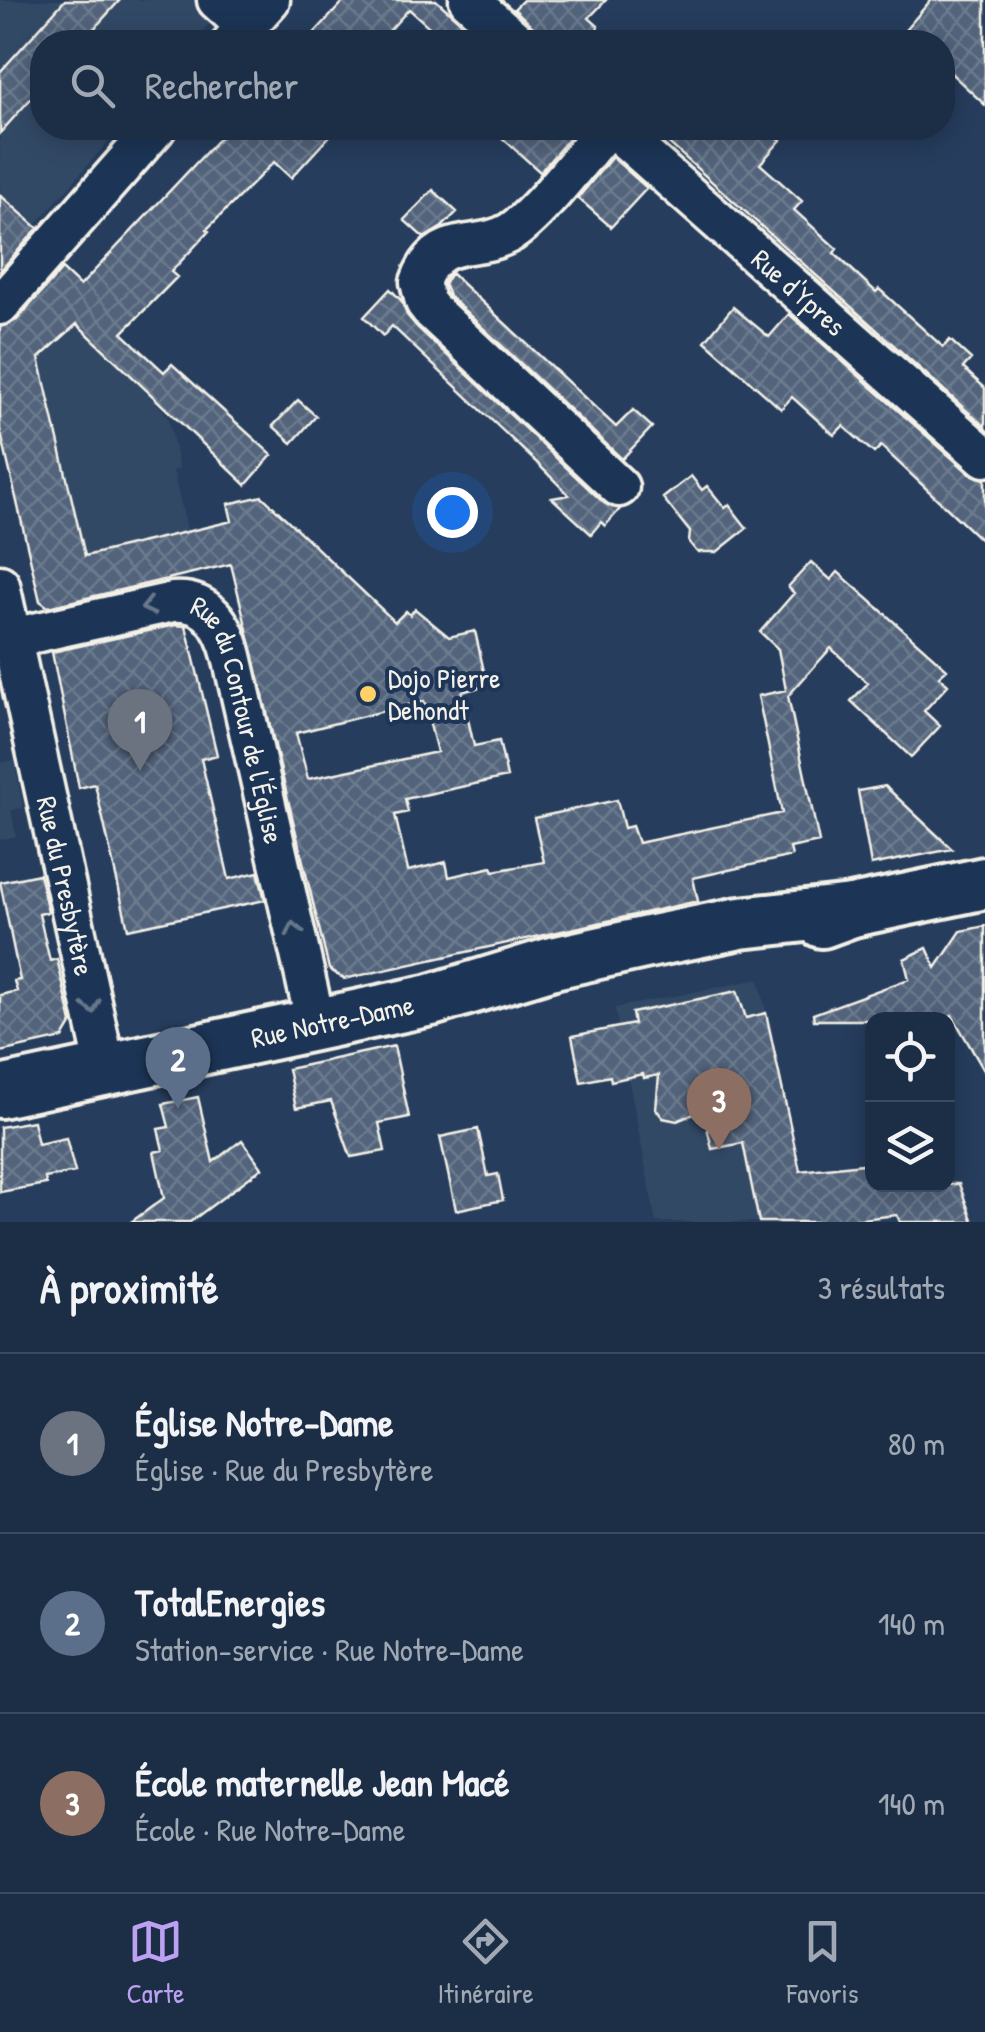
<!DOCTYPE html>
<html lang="fr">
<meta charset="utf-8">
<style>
body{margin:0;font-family:"Patrick Hand",sans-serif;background:#293a51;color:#f1f3f6}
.controls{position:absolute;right:30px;bottom:30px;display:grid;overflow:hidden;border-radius:20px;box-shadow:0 5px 25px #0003}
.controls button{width:90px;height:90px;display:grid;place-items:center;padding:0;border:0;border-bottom:2px solid #3a4a5f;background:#1c2e46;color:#f1f3f6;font:50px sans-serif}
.you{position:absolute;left:452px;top:512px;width:35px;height:35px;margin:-25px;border:8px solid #fff;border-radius:50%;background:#1a73e8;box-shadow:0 0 0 15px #1a73e833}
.badge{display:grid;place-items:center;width:65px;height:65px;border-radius:50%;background:#bca0f2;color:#fff;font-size:32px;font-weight:700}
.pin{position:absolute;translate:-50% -82px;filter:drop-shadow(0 2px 5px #0008)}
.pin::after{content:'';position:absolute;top:52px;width:35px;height:30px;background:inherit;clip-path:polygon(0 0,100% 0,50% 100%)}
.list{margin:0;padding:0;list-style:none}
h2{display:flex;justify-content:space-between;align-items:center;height:130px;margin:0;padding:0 40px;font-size:42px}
h2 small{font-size:32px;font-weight:400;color:#a0a8b3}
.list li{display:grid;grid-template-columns:65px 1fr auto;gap:30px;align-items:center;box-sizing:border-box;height:180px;padding:0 40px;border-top:2px solid #3a4a5f}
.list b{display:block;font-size:38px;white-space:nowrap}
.list p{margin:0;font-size:32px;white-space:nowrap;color:#a0a8b3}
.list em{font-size:32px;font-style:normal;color:#a0a8b3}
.icon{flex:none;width:55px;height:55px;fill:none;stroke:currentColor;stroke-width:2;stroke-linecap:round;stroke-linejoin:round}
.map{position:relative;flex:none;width:985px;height:1222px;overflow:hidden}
.search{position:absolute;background:#1c2e46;box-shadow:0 5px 25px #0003;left:30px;right:30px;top:30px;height:110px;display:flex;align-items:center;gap:25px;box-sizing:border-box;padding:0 35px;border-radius:40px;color:#a0a8b3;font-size:38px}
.sheet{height:670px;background:#1c2e46}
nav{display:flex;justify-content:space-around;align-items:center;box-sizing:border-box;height:140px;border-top:2px solid #3a4a5f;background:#1c2e46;font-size:28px;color:#a0a8b3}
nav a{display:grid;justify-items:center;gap:5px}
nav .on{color:#bca0f2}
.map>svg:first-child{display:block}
.built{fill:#334966}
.building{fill:url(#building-cross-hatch);stroke:#f4f1e8;stroke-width:2.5;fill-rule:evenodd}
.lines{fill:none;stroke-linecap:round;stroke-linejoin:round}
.minor-casing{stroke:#f4f1e8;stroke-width:45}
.major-casing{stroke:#f4f1e8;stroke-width:58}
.minor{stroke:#1d3557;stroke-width:38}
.major{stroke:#1d3557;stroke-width:50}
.oneway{stroke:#68778a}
.poi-dot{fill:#ffd166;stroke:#1d3557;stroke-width:4}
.labels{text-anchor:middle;stroke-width:8;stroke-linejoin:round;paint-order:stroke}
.street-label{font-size:28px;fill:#f4f1e8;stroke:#1d3557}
.poi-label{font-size:28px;fill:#f4f1e8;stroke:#1d3557;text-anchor:start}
</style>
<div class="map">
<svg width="985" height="1222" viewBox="0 0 985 1222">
<defs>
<pattern id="building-cross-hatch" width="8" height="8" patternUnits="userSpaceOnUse" patternTransform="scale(2.5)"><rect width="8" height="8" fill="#52647b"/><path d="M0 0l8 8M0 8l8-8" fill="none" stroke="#6c7b8e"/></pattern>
</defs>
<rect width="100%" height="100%" fill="#263d5d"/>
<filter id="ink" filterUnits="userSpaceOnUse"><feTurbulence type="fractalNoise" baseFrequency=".01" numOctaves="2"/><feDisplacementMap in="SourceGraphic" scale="20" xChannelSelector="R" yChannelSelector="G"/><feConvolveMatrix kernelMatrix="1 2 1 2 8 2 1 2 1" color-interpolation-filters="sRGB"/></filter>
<g filter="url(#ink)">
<!-- built -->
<path class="built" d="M0,0H230L193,42H42V128H120L0,266Z
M50,291L168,416L179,469L173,471L197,571L47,606L40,601L0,429V346Z
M14,760L23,808L11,810L16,836L0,840V763Z
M759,979L811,1222H656L615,1008Z"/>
<!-- building -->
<path class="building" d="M65,0H120L82,42H42V86L0,133V72Z
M345,0H436L483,42H446L409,9L379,42H306Z
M523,0H606L589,18L598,26L594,42H539L532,26L514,9Z
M931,0H985V105L942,65V42H895Z
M229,128H337L291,178L274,162L207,229L209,231L171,272L177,277L122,333L164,372L172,364L272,455L246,485L77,324L39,358L85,556L232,521L228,504L262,496L395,622L406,611L410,615L415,609L449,637L475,631L487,685L462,692L474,746L499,741L507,777L405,799L408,812L395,815L408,871L446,862L449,877L492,867L494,871L544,862L534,818L617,800L624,828L632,826L638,843L782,813L758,696L786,690L778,649L760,632L794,593L788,587L811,562L831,580L838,572L947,669L939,676L948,685L924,711L940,726L911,757L851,701L868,683L831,648L788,696L819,842L790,848L792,856L693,878L698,901L344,979L329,969L231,564L48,607L40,601L0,429V327L17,320L62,269L80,286ZM424,701L437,752L308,779L296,733Z
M491,128H562L571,136L540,172Z
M652,128H765L781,140L760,164L802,201L794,210L837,249L834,253L876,292L879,289L943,347L950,340L971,359L963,368L985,388V427Z
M612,157L647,188L611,227L578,198Z
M433,190L457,212L442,227L424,238L404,220Z
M0,195L38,228L0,271Z
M451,273L616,427L633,410L652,427L622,459L449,296L444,284Z
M390,289L401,300L407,315L417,327L604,503L620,509L605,526L601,522L591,534L552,498L569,495L537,463L392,326L383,336L364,317Z
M733,307L769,337L789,314L970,474L985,479V544L881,446L874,453L843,426L834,435L792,397L781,409L705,341Z
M298,400L316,416L292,443L273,426Z
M691,476L702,490L707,486L725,508L729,505L747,528L717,552H697L689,542L690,532L663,498Z
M175,625L186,626L217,755L201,759L229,879L258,872L265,900L128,929L95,784L79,788L52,652Z
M885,786L952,849L871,865L858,791Z
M39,874L48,912L39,914L50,961L57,959L72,1023L63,1038L0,1052V995L17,991L14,981L20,980L0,882Z
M985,926V1072L952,1015L944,1020H814L813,1014L909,979L904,959L927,948L936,968L961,931Z
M737,991L746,1018L766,1013L800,1171L872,1163V1184H959L973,1222H900L897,1215L834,1222H759L743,1143L712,1149L703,1110L677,1121L663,1118L656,1109L659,1075L644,1078L643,1074L611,1081L610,1076L581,1082L572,1036L634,1024L632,1013Z
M394,1046L409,1117L379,1123L385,1151L351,1157L331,1101L296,1108L288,1069Z
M198,1097L213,1162L242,1140L262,1168L190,1222H131L164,1198L154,1152L163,1150L158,1129L169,1127L163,1104Z
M33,1121L38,1144L66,1138L75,1172L45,1178L46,1184L0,1192V1127Z
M478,1129L488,1176L498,1174L503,1200L456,1210L440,1137Z"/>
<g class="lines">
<!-- minor casing -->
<g class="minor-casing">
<g id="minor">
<path d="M217,0L246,26"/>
<path d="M469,0L517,42"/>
<path d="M232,42L270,0"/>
<path d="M607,128C583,155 539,214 511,232C476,253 438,231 420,282L425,302L432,311L619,487"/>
<path id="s1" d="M613,128L985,457"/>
<path d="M0,305L156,128"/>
<path id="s2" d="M0,585L106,1070"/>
<path id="s3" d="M12,638L173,602C208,599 224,625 232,656L316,1024"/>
</g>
</g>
<!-- major casing -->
<g class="major-casing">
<g id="major">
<path d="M822,922L852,911L985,883"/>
<path id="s4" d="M0,1092L431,1000L553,963L653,941L740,923L852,911"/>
</g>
</g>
<!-- minor -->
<use href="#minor" class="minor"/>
<!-- major -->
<use href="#major" class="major"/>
</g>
<!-- one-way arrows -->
<defs><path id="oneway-chevron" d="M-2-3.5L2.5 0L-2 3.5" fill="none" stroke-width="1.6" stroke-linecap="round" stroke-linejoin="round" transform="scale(2.5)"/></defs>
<g class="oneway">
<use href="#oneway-chevron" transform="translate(148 607) rotate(167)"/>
<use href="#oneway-chevron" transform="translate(294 929) rotate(-103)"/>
<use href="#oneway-chevron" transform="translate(92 1007) rotate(78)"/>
</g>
</g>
<!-- markers -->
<circle class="poi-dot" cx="368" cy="694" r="10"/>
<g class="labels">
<!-- street labels -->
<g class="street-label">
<text dy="10" stroke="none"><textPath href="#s1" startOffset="248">Rue d'Ypres</textPath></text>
<text dy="10" stroke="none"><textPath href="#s3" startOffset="315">Rue du Contour de l'Église</textPath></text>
<text dy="10" stroke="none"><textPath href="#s2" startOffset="308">Rue du Presbytère</textPath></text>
<text dy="10" stroke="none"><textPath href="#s4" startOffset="340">Rue Notre-Dame</textPath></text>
</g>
<!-- poi labels -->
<g class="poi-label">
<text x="388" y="688">Dojo Pierre<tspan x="388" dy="32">Dehondt</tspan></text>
</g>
</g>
</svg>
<div class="controls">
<button><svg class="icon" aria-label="locate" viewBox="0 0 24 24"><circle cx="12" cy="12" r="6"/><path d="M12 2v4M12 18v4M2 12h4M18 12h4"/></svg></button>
<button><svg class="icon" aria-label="layers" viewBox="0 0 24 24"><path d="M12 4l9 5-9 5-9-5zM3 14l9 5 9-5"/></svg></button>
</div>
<div class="you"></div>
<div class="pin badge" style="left:140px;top:771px;background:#6b7280">1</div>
<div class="pin badge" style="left:178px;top:1109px;background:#5c6f8a">2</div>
<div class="pin badge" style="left:719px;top:1150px;background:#8d6e63">3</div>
<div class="search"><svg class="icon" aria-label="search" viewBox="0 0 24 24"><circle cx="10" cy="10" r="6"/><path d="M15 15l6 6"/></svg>Rechercher</div>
</div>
<section class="sheet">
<h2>À proximité<small>3 résultats</small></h2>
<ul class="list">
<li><span class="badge" style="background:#6b7280">1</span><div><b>Église Notre-Dame</b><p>Église · Rue du Presbytère</p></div><em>80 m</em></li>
<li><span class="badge" style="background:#5c6f8a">2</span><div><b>TotalEnergies</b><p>Station-service · Rue Notre-Dame</p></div><em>140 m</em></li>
<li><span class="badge" style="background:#8d6e63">3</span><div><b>École maternelle Jean Macé</b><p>École · Rue Notre-Dame</p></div><em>140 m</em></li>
</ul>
</section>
<nav>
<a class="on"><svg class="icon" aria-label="map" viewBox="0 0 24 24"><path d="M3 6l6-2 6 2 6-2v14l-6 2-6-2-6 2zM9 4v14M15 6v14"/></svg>Carte</a>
<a><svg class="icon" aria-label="directions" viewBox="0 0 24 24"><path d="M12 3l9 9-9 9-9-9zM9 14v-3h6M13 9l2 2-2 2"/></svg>Itinéraire</a>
<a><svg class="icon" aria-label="saved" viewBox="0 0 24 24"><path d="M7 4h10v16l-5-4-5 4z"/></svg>Favoris</a>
</nav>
